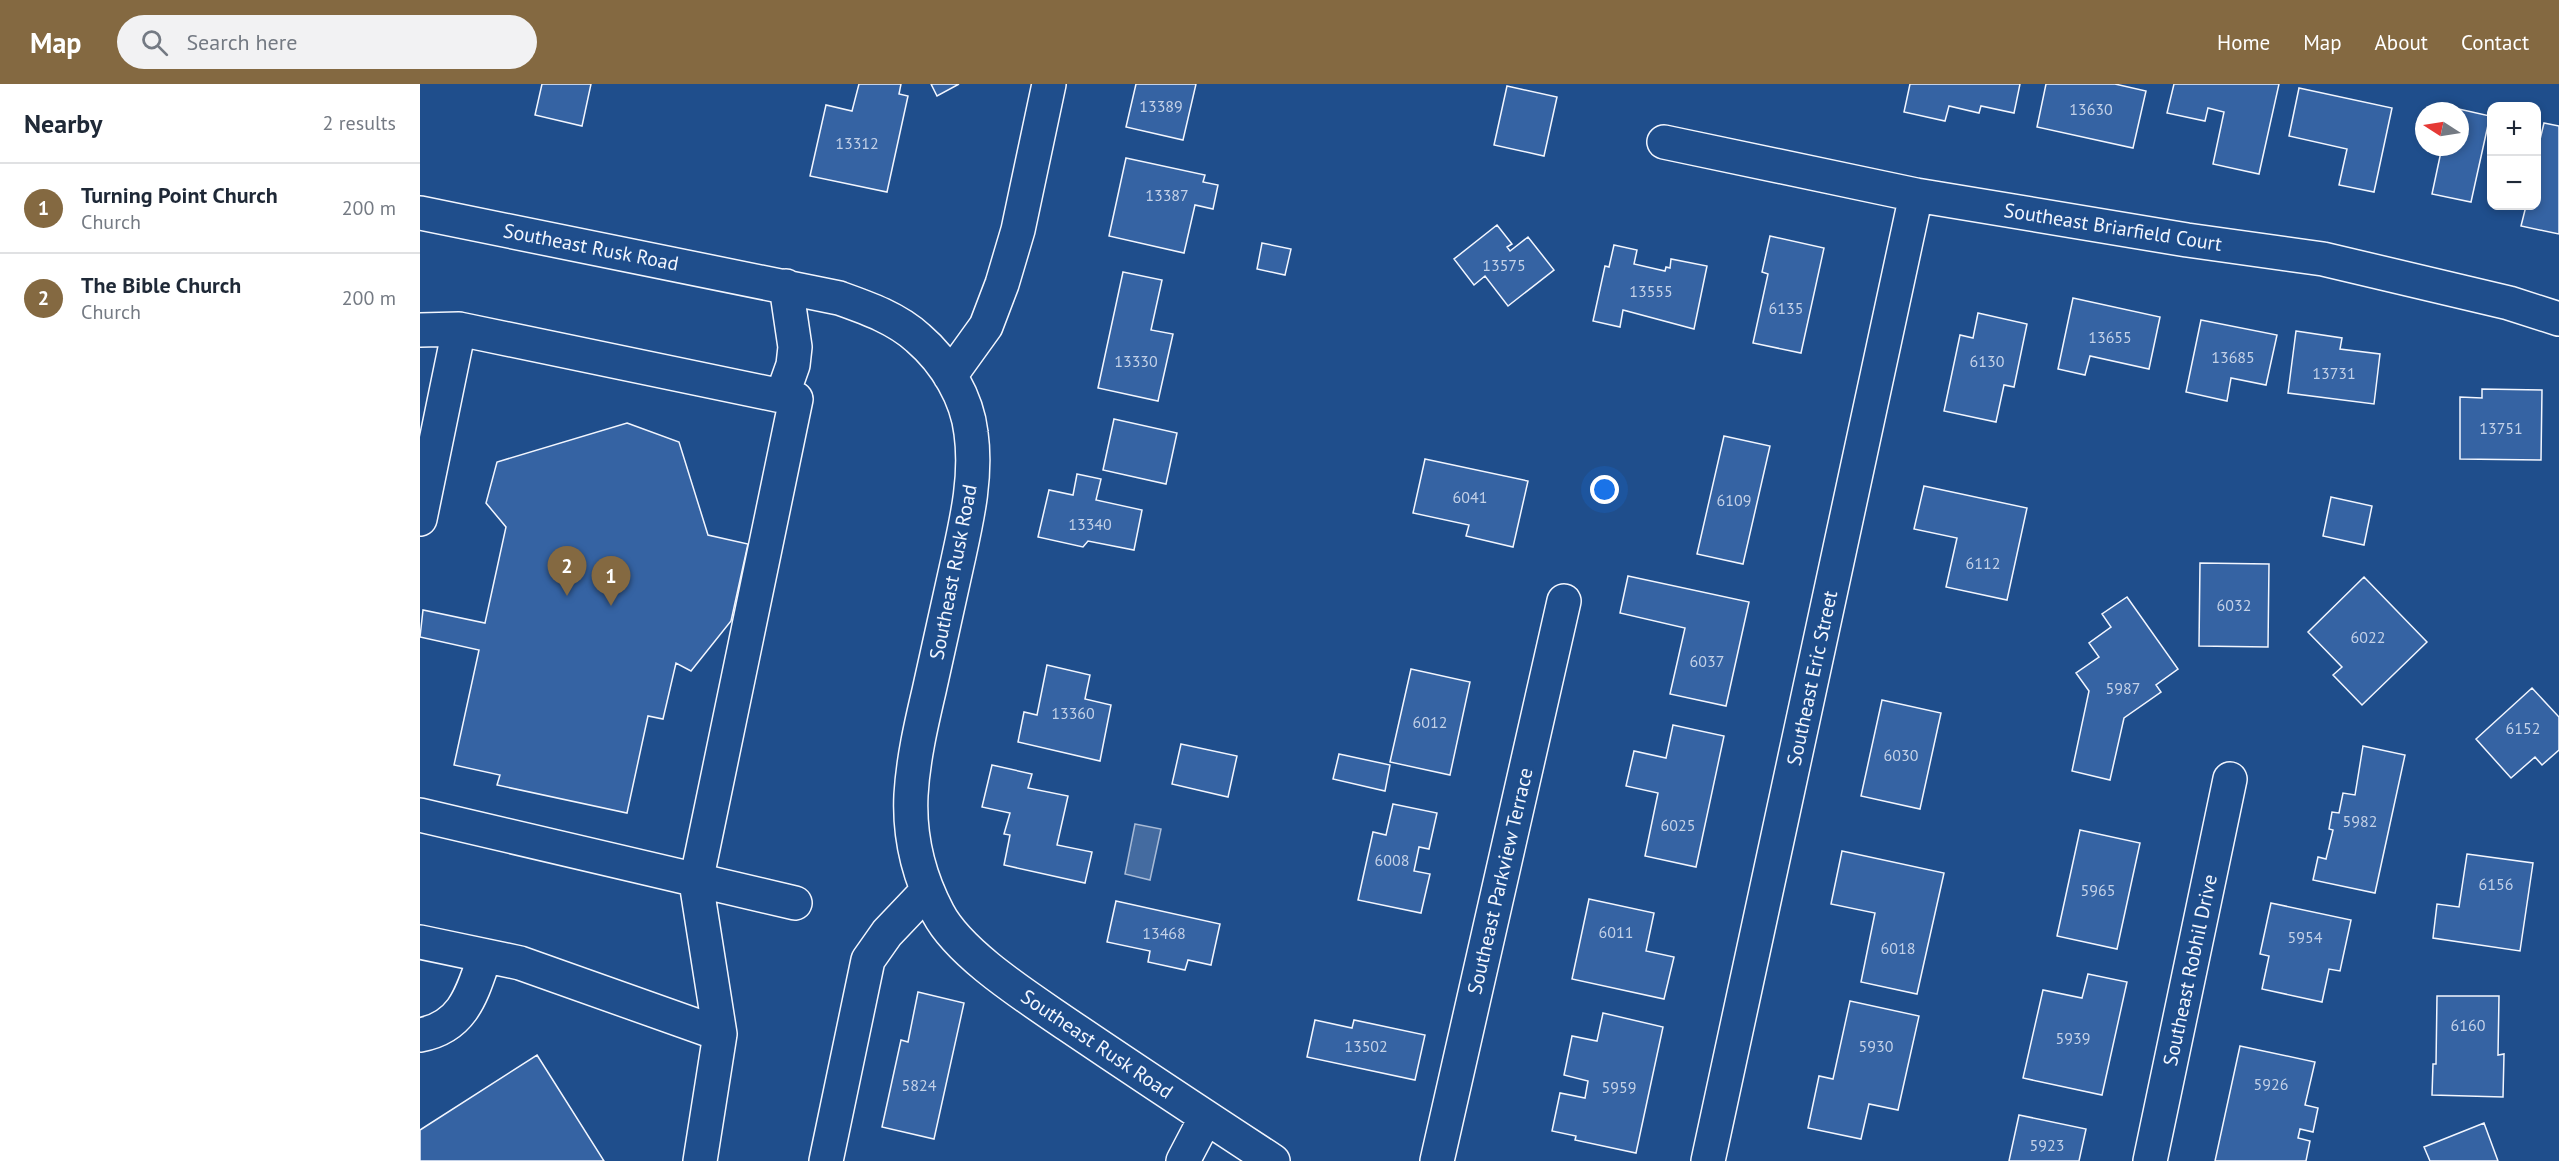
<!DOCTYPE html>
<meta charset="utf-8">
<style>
body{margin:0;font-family:"PT Sans",sans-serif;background:#f2f2f3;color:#1f2937}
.controls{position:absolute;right:18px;top:18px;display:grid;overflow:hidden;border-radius:12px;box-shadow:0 3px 9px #0003}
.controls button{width:54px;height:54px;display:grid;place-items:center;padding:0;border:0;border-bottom:2px solid #e0e1e3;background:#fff;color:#1f2937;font:30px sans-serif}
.compass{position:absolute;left:1995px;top:18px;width:54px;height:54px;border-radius:50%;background:#fff;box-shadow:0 3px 9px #0003;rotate:282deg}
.you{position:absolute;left:1185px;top:406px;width:21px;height:21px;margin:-15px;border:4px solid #fff;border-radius:50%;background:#1a73e8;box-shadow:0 0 0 9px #1a73e833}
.badge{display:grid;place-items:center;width:39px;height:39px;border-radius:50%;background:#846941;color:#fff;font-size:20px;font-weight:700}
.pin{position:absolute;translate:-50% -50px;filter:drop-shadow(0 2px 3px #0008)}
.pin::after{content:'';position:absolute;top:32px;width:21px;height:18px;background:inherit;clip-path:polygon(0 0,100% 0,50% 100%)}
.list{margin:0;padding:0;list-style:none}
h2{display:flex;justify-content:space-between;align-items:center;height:78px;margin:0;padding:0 24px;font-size:26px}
h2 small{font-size:20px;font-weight:400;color:#747a83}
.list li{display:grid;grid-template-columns:39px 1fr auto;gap:18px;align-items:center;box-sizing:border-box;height:90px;padding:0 24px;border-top:2px solid #e0e1e3}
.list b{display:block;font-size:22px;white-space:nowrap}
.list p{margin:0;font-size:20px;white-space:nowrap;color:#747a83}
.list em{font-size:20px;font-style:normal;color:#747a83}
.icon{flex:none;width:33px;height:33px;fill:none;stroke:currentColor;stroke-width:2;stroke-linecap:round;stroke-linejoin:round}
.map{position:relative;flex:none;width:2139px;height:1077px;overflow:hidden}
header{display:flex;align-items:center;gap:36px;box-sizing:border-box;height:84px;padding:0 30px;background:#846941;color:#fff}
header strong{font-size:28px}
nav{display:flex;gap:33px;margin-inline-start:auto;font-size:21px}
.search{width:420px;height:54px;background:#f2f2f3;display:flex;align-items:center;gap:15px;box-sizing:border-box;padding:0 21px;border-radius:33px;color:#747a83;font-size:22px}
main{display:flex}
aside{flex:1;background:#fff}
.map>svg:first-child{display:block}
.water{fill:#446ba0;stroke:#a8bbd7;stroke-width:1.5}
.building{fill:#3563a3;stroke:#f2f6ff;stroke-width:1.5}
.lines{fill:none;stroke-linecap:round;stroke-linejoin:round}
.minor-casing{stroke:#f2f6ff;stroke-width:36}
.minor{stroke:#1f4e8c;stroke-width:33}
.labels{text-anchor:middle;stroke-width:4.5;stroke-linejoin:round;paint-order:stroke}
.number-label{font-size:16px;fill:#c3d1e8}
.street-label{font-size:20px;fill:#f2f6ff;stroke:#1f4e8c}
</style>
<header>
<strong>Map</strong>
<div class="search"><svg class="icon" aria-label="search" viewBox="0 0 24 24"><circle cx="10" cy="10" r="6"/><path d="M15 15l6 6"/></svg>Search here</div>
<nav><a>Home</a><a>Map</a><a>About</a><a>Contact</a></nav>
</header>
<main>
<aside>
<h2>Nearby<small>2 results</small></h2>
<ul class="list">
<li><span class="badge">1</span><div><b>Turning Point Church</b><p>Church</p></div><em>200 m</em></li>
<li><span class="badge">2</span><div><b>The Bible Church</b><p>Church</p></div><em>200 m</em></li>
</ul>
</aside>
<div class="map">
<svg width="2139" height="1077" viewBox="0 0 2139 1077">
<rect width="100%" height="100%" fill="#1f4e8c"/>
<!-- water -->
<path class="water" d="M715,740L741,745L730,796L705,790Z"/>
<!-- building -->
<path class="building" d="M122,0H171L162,42L115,31Z
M439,0H481L479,10L488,12L467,108L390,92L406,21L432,27Z
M511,0H539L517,12Z
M716,0H776L763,56L706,43Z
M1490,0H1600L1594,29L1561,22L1559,29L1529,22L1525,37L1484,28Z
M1626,0H1695L1726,7L1713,64L1617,43Z
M1754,0H1859L1839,90L1793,80L1804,28L1788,24L1785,37L1747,29Z
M1087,2L1137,13L1124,72L1074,61Z
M1879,4L1972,24L1954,108L1919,101L1927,65L1869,52Z
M2021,21L2070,32L2051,118L2012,110L2022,63H2040V27H2019Z
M2124,39L2139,42V150L2101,142L2106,122H2116V72Z
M706,74L785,91L783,98L798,101L793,125L775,121L764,169L689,152Z
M1077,141L1092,160L1087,163L1090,167L1108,153L1134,186L1088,222L1065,192L1054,201L1034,175Z
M1350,152L1404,164L1381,269L1333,259L1348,190L1342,188Z
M842,159L871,165L865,191L837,185Z
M1194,161L1217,166L1214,180L1245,187L1246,183L1250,184L1251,175L1287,182L1274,245L1203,226L1200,243L1173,237L1185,182L1189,183Z
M703,188L742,196L731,246L753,250L738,317L678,304Z
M1653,214L1740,233L1729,285L1670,272L1665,291L1638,285Z
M1558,229L1607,240L1594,303L1584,301L1576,338L1524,327L1540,251L1553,254Z
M1781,236L1857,251L1846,301L1811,294L1807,317L1766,308Z
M1876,247L1922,254L1920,265L1960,270L1954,320L1868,309Z
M2062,305L2122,306L2121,376L2040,375V313L2062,314Z
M694,335L757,349L746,400L683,386Z
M207,339L259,358L288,451L328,460L311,537L271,587L256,579L243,635L228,632L207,729L77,701L80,691L34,681L59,566L0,553L3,526L65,539L86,443L66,419L77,378Z
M1304,352L1350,362L1323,480L1277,470Z
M1005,375L1108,397L1093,463L1046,452L1049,441L993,429Z
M657,390L681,395L676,416L722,426L714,466L668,457L663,463L618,453L629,406L653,411Z
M1504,402L1607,424L1587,516L1526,503L1537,454L1494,445Z
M1911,413L1952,422L1944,461L1903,452Z
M1780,479L1849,480L1848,563L1779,562Z
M1208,492L1329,518L1306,622L1250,610L1265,544L1200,529Z
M1944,493L2007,558L1942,621L1913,591L1922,583L1888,548Z
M1707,513L1758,585L1736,601L1741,608L1704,634L1690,696L1652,687L1669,607L1656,589L1679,573L1669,559L1691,543L1682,530Z
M627,581L670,591L665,615L691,621L680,677L598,658L604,628L617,631Z
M991,585L1050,598L1030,691L970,678Z
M2112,604L2139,633V666L2122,681L2115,673L2091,694L2056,655Z
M1462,616L1521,629L1500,725L1441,712Z
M1253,641L1304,652L1276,783L1225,772L1238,709L1206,702L1214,667L1246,674Z
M761,660L817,672L808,713L752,700Z
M1943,662L1985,671L1955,809L1893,796L1898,773L1906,775L1913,746L1909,745L1912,728L1919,729L1923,709L1935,711Z
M919,670L970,681L965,707L913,695Z
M572,681L612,690L608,704L648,712L637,761L672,768L665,799L584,781L590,751L584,750L590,729L562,723Z
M973,720L1017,729L1009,765L999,763L994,787L1010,790L1001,829L938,816L953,748L966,751Z
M1660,746L1720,759L1697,865L1637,852Z
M1422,767L1524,789L1497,910L1441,898L1455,829L1411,820Z
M2047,770L2113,779L2100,867L2013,854L2017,820L2039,823Z
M1169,815L1234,829L1226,867L1254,873L1244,915L1152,895Z
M696,817L800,840L791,881L768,876L765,886L728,878L730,867L687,858Z
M1851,819L1931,836L1920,887L1909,885L1902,918L1842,905L1849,872L1840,870Z
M1668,890L1707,898L1682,1011L1603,994L1623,906L1662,914Z
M498,908L544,919L514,1055L462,1043L481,956L488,958Z
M2017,912H2079L2078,971L2084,970L2083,1013L2012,1011L2013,980H2016Z
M1430,917L1499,932L1478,1026L1449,1020L1441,1055L1388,1044L1399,992L1413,995Z
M1183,929L1243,943L1216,1069L1155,1056L1156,1052L1132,1047L1140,1009L1165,1014L1168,997L1144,991L1152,952L1177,957Z
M895,936L932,944L934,936L1005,951L995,996L887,973Z
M1820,962L1895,978L1885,1021L1898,1024L1893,1048L1880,1045L1878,1054L1890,1057L1886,1077H1795Z
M117,971L184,1077H0V1046Z
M1599,1031L1666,1045L1659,1077H1589Z
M2064,1039L2078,1077H2010L2004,1063Z"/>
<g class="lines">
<!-- minor casing -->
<g class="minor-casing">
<path id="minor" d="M1244,58L1496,111L1767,156L1903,175L2089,219L2139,235
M0,129L419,214C447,224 476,234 498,254C526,278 547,314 551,349C557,392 547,435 538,476C528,520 519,563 509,607C501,641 493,676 491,711C489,752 499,793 518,829C540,871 609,914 648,941C716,987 784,1032 853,1077
M0,246L39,245
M530,292L566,242L582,200L598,146L629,0
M362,312L373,281L375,263L366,202
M0,435L39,245L376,315L276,798L300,950L280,1077
M0,731L375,819
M0,858L100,879L300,950
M0,951C44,943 52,909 65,872
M406,1077L448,876L467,849L507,807
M763,1077L786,1033
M1017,1077L1144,517
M1288,1077L1496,111
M1730,1077L1810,695"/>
</g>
<!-- minor -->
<use href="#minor" class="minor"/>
</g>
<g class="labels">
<!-- number labels -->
<g class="number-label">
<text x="741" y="28">13389</text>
<text x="1671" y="31">13630</text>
<text x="437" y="65">13312</text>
<text x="747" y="117">13387</text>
<text x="1084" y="187">13575</text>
<text x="1231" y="213">13555</text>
<text x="1366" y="230">6135</text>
<text x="1690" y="259">13655</text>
<text x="1813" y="279">13685</text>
<text x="716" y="283">13330</text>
<text x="1567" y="283">6130</text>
<text x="1914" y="295">13731</text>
<text x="2081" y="350">13751</text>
<text x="1050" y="419">6041</text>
<text x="1314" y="422">6109</text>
<text x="670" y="446">13340</text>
<text x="1563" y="485">6112</text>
<text x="1814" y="527">6032</text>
<text x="1948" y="559">6022</text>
<text x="1287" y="583">6037</text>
<text x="1703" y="610">5987</text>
<text x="653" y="635">13360</text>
<text x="1010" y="644">6012</text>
<text x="2103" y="650">6152</text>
<text x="1481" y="677">6030</text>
<text x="1940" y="743">5982</text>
<text x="1258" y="747">6025</text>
<text x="972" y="782">6008</text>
<text x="2076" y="806">6156</text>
<text x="1678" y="812">5965</text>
<text x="1196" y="854">6011</text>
<text x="744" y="855">13468</text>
<text x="1885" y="859">5954</text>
<text x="1478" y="870">6018</text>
<text x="2048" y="947">6160</text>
<text x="1653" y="960">5939</text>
<text x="946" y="968">13502</text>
<text x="1456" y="968">5930</text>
<text x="1851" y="1006">5926</text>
<text x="499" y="1007">5824</text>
<text x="1199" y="1009">5959</text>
<text x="1627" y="1067">5923</text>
</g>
<!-- street labels -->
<g class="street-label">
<text transform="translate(1693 143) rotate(9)" y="7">Southeast Briarfield Court</text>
<text transform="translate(171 163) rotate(11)" y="7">Southeast Rusk Road</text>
<text transform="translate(533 488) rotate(-79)" y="7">Southeast Rusk Road</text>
<text transform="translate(1392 594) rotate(-78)" y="7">Southeast Eric Street</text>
<text transform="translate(1080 797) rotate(-77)" y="7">Southeast Parkview Terrace</text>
<text transform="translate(1770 886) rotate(-78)" y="7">Southeast Robhil Drive</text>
<text transform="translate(677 960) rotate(34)" y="7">Southeast Rusk Road</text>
</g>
</g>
</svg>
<div class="controls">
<button>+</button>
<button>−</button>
</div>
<svg class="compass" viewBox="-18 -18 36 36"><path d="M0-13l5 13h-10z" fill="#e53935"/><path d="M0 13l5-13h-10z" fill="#747a83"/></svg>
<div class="you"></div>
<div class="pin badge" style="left:191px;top:522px">1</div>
<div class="pin badge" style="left:147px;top:512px">2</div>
</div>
</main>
